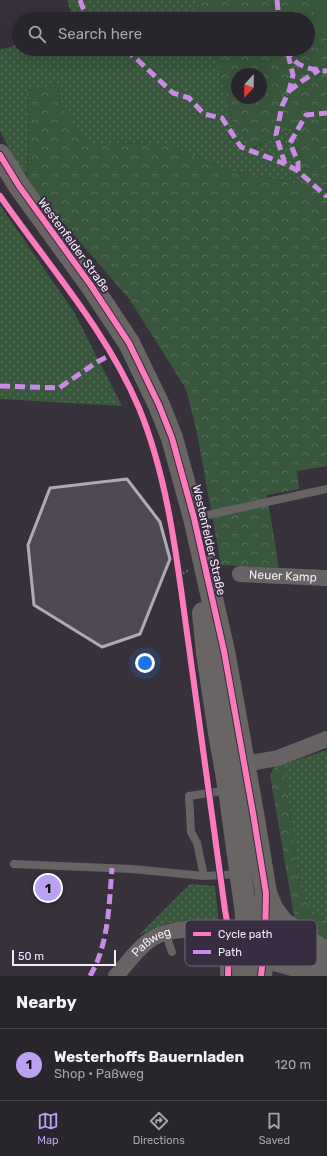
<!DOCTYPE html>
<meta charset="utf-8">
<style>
body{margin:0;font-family:Rubik,sans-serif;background:#312d35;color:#f1f3f6}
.compass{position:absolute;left:231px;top:68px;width:36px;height:36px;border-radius:50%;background:#29252d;box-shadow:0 4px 16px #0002;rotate:202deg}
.scale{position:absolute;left:12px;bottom:10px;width:104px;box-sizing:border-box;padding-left:4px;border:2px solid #f2ebf8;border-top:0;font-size:11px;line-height:14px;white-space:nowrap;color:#f2ebf8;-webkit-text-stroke:3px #382d40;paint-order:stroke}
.you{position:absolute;left:145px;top:663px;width:14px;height:14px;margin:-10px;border:3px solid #fff;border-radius:50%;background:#1a73e8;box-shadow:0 0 0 6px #1a73e833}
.badge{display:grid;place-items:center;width:26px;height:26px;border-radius:50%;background:#bca0f2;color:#111;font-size:13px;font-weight:700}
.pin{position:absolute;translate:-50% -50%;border:2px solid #fff;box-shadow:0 1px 4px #0006}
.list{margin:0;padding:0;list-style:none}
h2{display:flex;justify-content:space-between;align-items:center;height:52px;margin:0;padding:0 16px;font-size:17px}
h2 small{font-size:13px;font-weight:400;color:#a5a5aa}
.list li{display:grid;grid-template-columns:26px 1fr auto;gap:12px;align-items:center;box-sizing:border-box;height:72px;padding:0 16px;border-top:1px solid #454249}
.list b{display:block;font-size:15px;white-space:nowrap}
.list p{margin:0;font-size:13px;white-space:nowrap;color:#a5a5aa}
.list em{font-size:13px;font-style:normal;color:#a5a5aa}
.icon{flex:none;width:22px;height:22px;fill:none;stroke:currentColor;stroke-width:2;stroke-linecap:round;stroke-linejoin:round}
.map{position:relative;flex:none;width:327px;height:976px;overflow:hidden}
.search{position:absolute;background:#29252d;box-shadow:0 4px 16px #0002;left:12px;right:12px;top:12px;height:44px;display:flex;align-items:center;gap:10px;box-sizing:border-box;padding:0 14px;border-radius:22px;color:#a5a5aa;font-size:15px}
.sheet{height:124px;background:#29252d}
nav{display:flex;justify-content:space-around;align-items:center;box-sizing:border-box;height:56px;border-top:1px solid #454249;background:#29252d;font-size:11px;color:#a5a5aa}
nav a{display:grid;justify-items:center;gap:2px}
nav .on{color:#bca0f2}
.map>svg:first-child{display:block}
.grass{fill:url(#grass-dots)}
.forest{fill:url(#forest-crowns);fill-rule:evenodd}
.park{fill:#39573d}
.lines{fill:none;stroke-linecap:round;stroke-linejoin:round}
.path{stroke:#6a6769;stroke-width:2.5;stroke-dasharray:2 2;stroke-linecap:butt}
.lane{stroke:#676364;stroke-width:8}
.street{stroke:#676364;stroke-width:16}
.secondary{stroke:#6a6565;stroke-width:22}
.quiet{stroke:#ca8be6;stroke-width:5;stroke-dasharray:10 5;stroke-linecap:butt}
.cycleway-casing{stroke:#382d40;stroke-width:8}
.cycleway{stroke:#fd7abc;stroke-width:6}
.marked{fill:#b1aab6;fill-opacity:0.2;stroke:#b1aab6;stroke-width:3;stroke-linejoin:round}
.labels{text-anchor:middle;stroke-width:4;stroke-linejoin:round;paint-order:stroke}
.street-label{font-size:12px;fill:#f2ebf8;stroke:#382d40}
.key{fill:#382d40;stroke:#706677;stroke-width:1}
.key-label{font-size:11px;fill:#f2ebf8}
</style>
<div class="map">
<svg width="327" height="976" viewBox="0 0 327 976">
<defs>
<pattern id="grass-dots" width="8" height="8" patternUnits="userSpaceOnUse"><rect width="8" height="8" fill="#39573d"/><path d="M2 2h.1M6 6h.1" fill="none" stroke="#566f5a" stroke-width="1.8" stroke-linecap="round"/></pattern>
<pattern id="forest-crowns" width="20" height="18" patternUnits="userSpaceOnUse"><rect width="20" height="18" fill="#39573d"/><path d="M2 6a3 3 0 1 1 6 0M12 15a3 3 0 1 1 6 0" fill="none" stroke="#566f5a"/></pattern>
</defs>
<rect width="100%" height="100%" fill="#37313c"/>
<!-- grass -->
<path class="grass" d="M67,0H196L203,19H73Z
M19,44V49H213L221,72L231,119L253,149L292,127L304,185L232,171L161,143L106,144H89L61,106L58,85L27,91L29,137L26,181L0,131V50Z
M0,205L74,312L122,406L0,399Z
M327,750V921L314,912L300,891L284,764Z
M190,884L215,886L219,924L168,923L139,935Z"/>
<!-- forest -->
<path class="forest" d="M196,0H314L315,37H327V466L297,471L299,489L267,495L279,568L221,565L197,433L186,389L130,300L27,181L29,136L27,91L58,85L61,106L89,144H106L161,143L232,171L304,185L292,127L252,149L231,119L221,72L213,49H308V19H203ZM237,74H261V98H237Z
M284,764L300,891L314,912L327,921V941L295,918L293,910L270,775L275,766Z"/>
<!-- park -->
<path class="park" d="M314,0H327V37H315Z"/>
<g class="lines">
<!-- path -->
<path class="path" d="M179,575L189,570"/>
<!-- lane -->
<path class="lane" d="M194,518L327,489
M14,864L132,869L204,876L240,874
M204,876L197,843L191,832L189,796L229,790
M165,932L172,952"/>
<!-- street -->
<g class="street">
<path id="s1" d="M240,574L327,578"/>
<path d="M235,766L278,758L327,739"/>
<path id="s2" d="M116,976C127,964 138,947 153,938C179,923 218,931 246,937"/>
<path d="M228,976L229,933"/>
</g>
<!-- secondary -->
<path class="secondary" d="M0,155L19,186L90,284L129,343L159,405L172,438L194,518L224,651L253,813L266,893L265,941L261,976
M203,613L207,653L219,733L229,790L246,914L245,976
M266,893L272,908L282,922L327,954
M251,938L278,943L321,961
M263,957L303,968L321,976"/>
<!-- quiet -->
<path class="quiet" d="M80,0L87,19
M277,0L279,19
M126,49L173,93L189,98L204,114L222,118L241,147L285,164
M286,49C293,66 310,70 327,71
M288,54L293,75L289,91L282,106L276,135L285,164L298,171L327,197
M289,91L302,81L319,70
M298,171V162L290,143L306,115L327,113
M0,386L59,388L97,362L111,355
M90,976C109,944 109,904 112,868"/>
<!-- cycleway casing -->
<g class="cycleway-casing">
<path id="cycleway" d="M0,155L19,186L90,284L129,343L159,405L172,438L194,518L224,651L253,813L266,893L265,941L261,976
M0,196C48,265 106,330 139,408C169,481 177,562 188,640C200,730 213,820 225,910L229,933L228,976"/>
</g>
<!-- cycleway -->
<use href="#cycleway" class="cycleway"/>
</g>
<!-- marked area -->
<path class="marked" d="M127,479L160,522L170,559L140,634L102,647L34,605L28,545L50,488Z"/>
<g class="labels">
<!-- street labels -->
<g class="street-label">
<text transform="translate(74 245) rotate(54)" y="4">Westenfelder Straße</text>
<text transform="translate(209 540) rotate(77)" y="4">Westenfelder Straße</text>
<text dy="4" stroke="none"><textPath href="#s1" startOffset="43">Neuer Kamp</textPath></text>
<text dy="4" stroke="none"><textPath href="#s2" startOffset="50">Paßweg</textPath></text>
</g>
</g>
<!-- legend -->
<rect x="185" y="920" width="132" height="46" rx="6" class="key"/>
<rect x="193" y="932" width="18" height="4" fill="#fd7abc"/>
<rect x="193" y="950" width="18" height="4" fill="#ca8be6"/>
<g class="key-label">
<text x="218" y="938">Cycle path</text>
<text x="218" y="956">Path</text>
</g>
</svg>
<svg class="compass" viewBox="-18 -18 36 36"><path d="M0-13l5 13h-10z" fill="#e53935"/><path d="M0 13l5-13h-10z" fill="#a5a5aa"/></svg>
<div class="scale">50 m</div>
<div class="you"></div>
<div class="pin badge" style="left:48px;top:888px">1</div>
<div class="search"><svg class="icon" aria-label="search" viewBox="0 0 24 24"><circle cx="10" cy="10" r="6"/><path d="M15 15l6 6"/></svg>Search here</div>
</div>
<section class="sheet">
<h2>Nearby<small></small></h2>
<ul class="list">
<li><span class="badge">1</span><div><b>Westerhoffs Bauernladen</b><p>Shop · Paßweg</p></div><em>120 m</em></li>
</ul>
</section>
<nav>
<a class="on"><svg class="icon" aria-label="map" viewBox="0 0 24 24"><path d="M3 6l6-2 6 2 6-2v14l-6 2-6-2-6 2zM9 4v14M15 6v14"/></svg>Map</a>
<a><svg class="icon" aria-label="directions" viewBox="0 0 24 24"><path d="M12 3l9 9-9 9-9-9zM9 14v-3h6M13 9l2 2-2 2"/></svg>Directions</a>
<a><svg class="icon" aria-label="saved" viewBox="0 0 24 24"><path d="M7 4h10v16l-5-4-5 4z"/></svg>Saved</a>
</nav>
